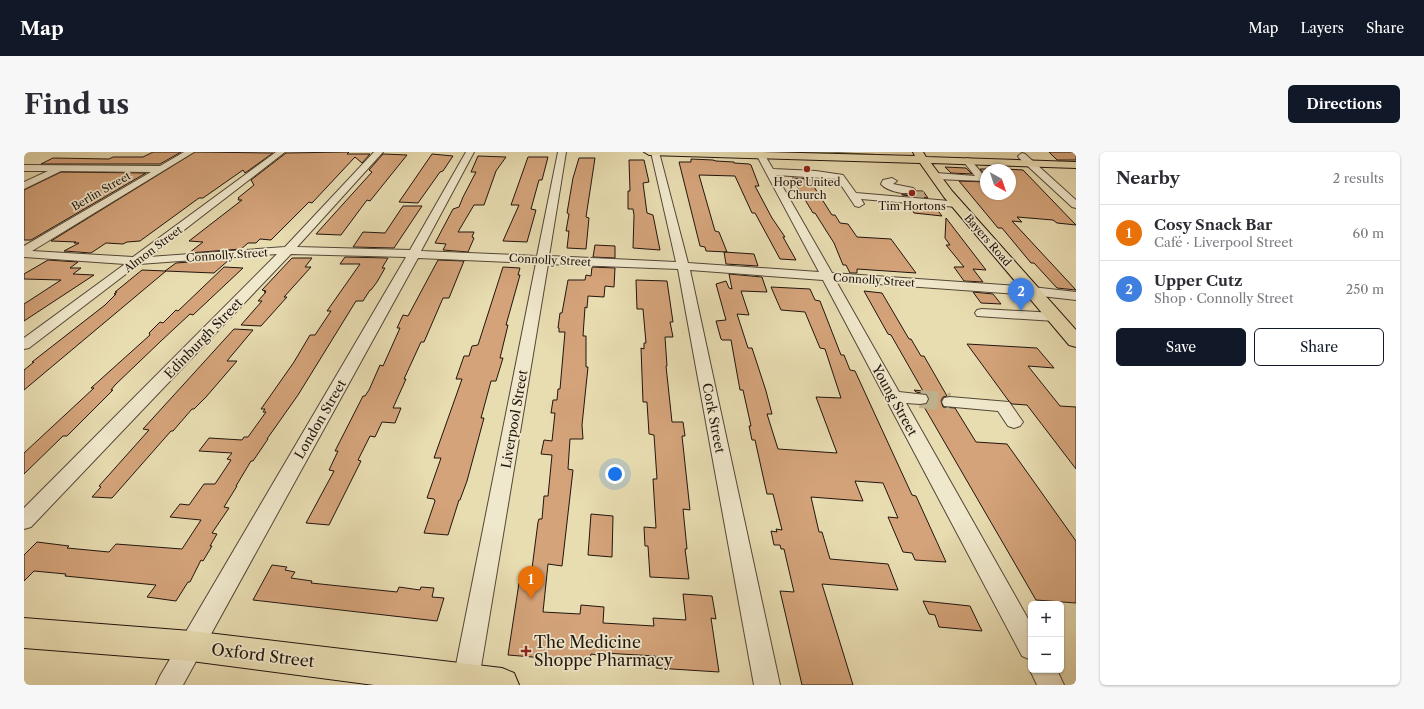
<!DOCTYPE html>
<meta charset="utf-8">
<style>
body{margin:0;font-family:"Libre Caslon Text",serif;background:#f7f7f7;color:#2b2b33}
.controls{position:absolute;right:12px;bottom:12px;display:grid;overflow:hidden;border-radius:6px;box-shadow:0 1px 3px #0004}
.controls button{width:36px;height:36px;display:grid;place-items:center;padding:0;border:0;border-bottom:1px solid #e1e1e2;background:#fff;color:#2b2b33;font:20px sans-serif}
.compass{position:absolute;left:956px;top:12px;width:36px;height:36px;border-radius:50%;background:#fff;box-shadow:0 1px 3px #0004;rotate:140deg}
.you{position:absolute;left:591px;top:322px;width:14px;height:14px;margin:-10px;border:3px solid #fff;border-radius:50%;background:#1a73e8;box-shadow:0 0 0 6px #1a73e833}
.badge{display:grid;place-items:center;width:26px;height:26px;border-radius:50%;background:#111827;color:#fff;font-size:13px;font-weight:700}
.pin{position:absolute;translate:-50% -33px;filter:drop-shadow(0 1px 2px #0008)}
.pin::after{content:'';position:absolute;top:21px;width:14px;height:12px;background:inherit;clip-path:polygon(0 0,100% 0,50% 100%)}
.list{margin:0;padding:0;list-style:none}
h2{display:flex;justify-content:space-between;align-items:center;height:52px;margin:0;padding:0 16px;font-size:17px}
h2 small{font-size:13px;font-weight:400;color:#7c7c81}
.list li{display:grid;grid-template-columns:26px 1fr auto;gap:12px;align-items:center;box-sizing:border-box;height:56px;padding:0 16px;border-top:1px solid #e1e1e2}
.list b{display:block;font-size:15px;white-space:nowrap}
.list p{margin:0;font-size:13px;white-space:nowrap;color:#7c7c81}
.list em{font-size:13px;font-style:normal;color:#7c7c81}
.actions{display:flex;gap:8px;padding:12px 16px}
.actions a{flex:1;padding:9px 0;border:1px solid #111827;border-radius:6px;text-align:center;font-size:14px;color:#111827}
.actions .main{background:#111827;color:#fff}
.map{position:relative;flex:none;width:1052px;height:533px;overflow:hidden;border-radius:6px}
header{display:flex;align-items:center;gap:24px;box-sizing:border-box;height:56px;padding:0 20px;background:#111827;color:#fff}
header strong{font-size:19px}
nav{display:flex;gap:22px;margin-inline-start:auto;font-size:14px}
.intro{display:flex;align-items:center;justify-content:space-between;box-sizing:border-box;height:96px;padding:0 24px}
h1{margin:0;font-size:28px}
.button{padding:10px 18px;border-radius:6px;background:#111827;color:#fff;font-size:14px;font-weight:700}
main{display:flex;gap:24px;padding:0 24px}
aside{flex:1;background:#fff;border-radius:6px;box-shadow:0 1px 3px #0004}
.map>svg:first-child{display:block}
.green{fill:#b9bf89;stroke:#6d6a4c}
.building{fill:#d4a37a;stroke:#21150e}
.lines{fill:none;stroke-linecap:round;stroke-linejoin:round}
.minor-tunnel-far1{stroke:#c0b490;stroke-width:9;stroke-dasharray:9 4.5;stroke-linecap:butt}
.minor-tunnel{stroke:#c0b490;stroke-width:18;stroke-dasharray:18 9;stroke-linecap:butt}
.minor-casing{stroke:#534737;stroke-width:2}
.major-casing{stroke:#21150e;stroke-width:2}
.minor{fill:#f0e8cc;fill-rule:evenodd}
.major{fill:#e8dcb1;fill-rule:evenodd}
.poi-dot{fill:#8f2418;stroke:#f0e8cc;stroke-width:1.5}
.labels{text-anchor:middle;stroke-width:3.5;stroke-linejoin:round;paint-order:stroke}
.far-poi-label{font-size:11px;fill:#21150e;stroke:#f0e8cc}
.far-street-label{font-size:11px;fill:#21150e;stroke:#f0e8cc}
.street-label{font-size:13px;fill:#21150e;stroke:#f0e8cc}
.near-poi-label{font-size:16px;fill:#21150e;stroke:#f0e8cc;text-anchor:start}
.near-street-label{font-size:16px;fill:#21150e;stroke:#f0e8cc}
</style>
<header>
<strong>Map</strong>
<nav><a>Map</a><a>Layers</a><a>Share</a></nav>
</header>
<div class="intro"><h1>Find us</h1><a class="button">Directions</a></div>
<main>
<div class="map">
<svg width="1052" height="533" viewBox="0 0 1052 533">
<rect width="100%" height="100%" fill="#e8dcb1"/>
<filter id="stains"><feTurbulence type="fractalNoise" baseFrequency=".005" numOctaves="4"/><feColorMatrix values="0 0 0 0 .2 0 0 0 0 .09 0 0 0 0 .02 0 0 0 .5 -.17"/></filter>
<radialGradient id="worn" r=".72"><stop offset=".6" stop-color="#630" stop-opacity="0"/><stop offset="1" stop-color="#630" stop-opacity=".3"/></radialGradient>
<!-- green -->
<path class="green" d="M744,0H804L881,4H880Z"/>
<!-- building -->
<path class="building" d="M129,0H157L136,12H17L29,6L85,7L89,5H119Z
M171,0L249,1L221,21L219,18L179,46H175L116,89L103,90L99,92L82,91L67,101L40,99L55,91H50L52,90L27,89Z
M321,0H325L323,2H346L338,11L331,5L288,51L285,50L247,88L236,87L232,91H224L217,97L165,101L179,90L165,89L218,48H214L215,46H214L230,33L227,28L262,1Z
M1025,0H1052V8H1033Z
M359,2L383,3L346,49L343,48L317,83L292,82L348,20L345,18Z
M408,2L429,4L419,19L416,20L394,51L375,50Z
M454,4L482,5L472,19L460,53H450L434,80H450L448,85L450,86L444,100L419,98L422,92L411,91L429,57L435,55L439,45L452,20H447Z
M504,5H524L518,28H515L507,57L512,58L503,90L479,89L495,53H487Z
M555,6H571L562,65L565,66L562,97L543,96L545,79H542L545,62L543,61L549,26Z
M667,7L689,8L692,9L710,10V11L725,12L727,13L735,34H731L748,66L761,85H759L772,108L756,107L731,61H728L711,24L675,23L691,79L695,80L703,100L682,99L681,95L676,94L655,10H667Z
M605,8H620L625,30L619,31L623,61L629,63L636,98L609,96L610,63L609,57H604V39H606Z
M921,15L942,16L948,22L927,21Z
M964,16L999,18L1052,73L1033,71L1029,68L993,65L998,70L988,69L1052,138L1033,136L1010,111H1007L978,76H974L935,29L962,30V42H986V18H962V24L956,17H966Z
M37,20L122,21L7,88H0V38Z
M768,26L785,27L808,63H811L816,71L824,72L833,85L867,87L892,121L833,117V121H826L822,113H819L810,91L791,61H789Z
M892,39H899L904,46L878,43V42H888Z
M885,52L911,55L918,64L890,61Z
M379,54H398L370,96L329,95L339,80L361,81Z
M922,66L962,118L949,117L959,130L940,129L930,115H940L922,93H926L921,86Z
M571,93L591,94V106L569,105Z
M700,100L730,102L734,114L702,112Z
M321,105L364,106L358,116H361L353,130L347,138H346L339,149H332L274,243L243,287H244L229,309H227L212,334H213L200,355L205,356L188,381L193,382L186,394H188L179,409L177,408L166,430H164L152,449L123,445L132,433L41,424L42,422L10,419L0,429V403L13,390L45,394L43,396L85,400L92,392L158,397L177,368L146,365L156,352L165,353L180,332H191L207,308L203,307L208,301L175,299L185,286L218,288L220,285H224L242,260H239L241,257H237L270,210L286,183H291L307,159H303L336,112H316Z
M268,106H288L281,115H287L260,145H263L237,174L217,173L238,149H234L242,140H240L242,139L238,138Z
M206,107L190,121L141,119L152,111Z
M24,108L54,110L46,116H57L49,122L70,123L0,169V152L37,128L0,127V122Z
M414,108L440,109L425,146H419L400,190H397L380,227H382L369,256H377L371,271L358,270L351,285L346,284L334,308L337,309L305,373L282,371L310,319L305,318L314,299H311L339,244H341L345,238L356,213L359,214L376,176H373L379,163L384,164Z
M200,115L219,116L169,163L166,162L137,189L91,233L87,238H89L43,284H39L0,322V301L70,236H67L126,183L125,181L136,170L139,171L152,158L154,159Z
M479,115L496,116L494,123H496L482,173H484L476,206H479L472,229H467L457,266H460L443,329L436,348H435L424,383L400,381L411,349L410,347L403,346L417,306H410L438,227H432L440,204H445L448,194L454,193Z
M568,115L591,116L590,135L581,134L580,145L564,144L563,156L561,155L559,184H562V215H564L558,273L559,287H546L544,317L549,318L538,414L524,412L519,460L556,462L557,453L580,455L579,471L630,474L629,466L662,468L659,442L688,444L692,467L687,466L695,520L632,516L631,504L580,501V504L567,502L566,507L545,506V508L484,503L495,431L506,432L514,370L515,367H518L520,344H524L528,303L517,302L520,288L528,289L531,261H527L529,248H533L534,237H536L541,180H535V176H534L536,161H538L544,128H561L562,123L567,124Z
M118,118L142,119L0,238V218L10,210H8L81,153L92,142H90L93,140H91Z
M705,122L738,125L743,140L717,139L725,163L713,162L724,196H728L742,239L748,262H743L754,297L813,301L792,245L817,246L801,197L796,196L781,160L757,158L747,135L786,137L791,148L796,149L817,203H820L826,218L831,219L888,343L892,344L922,410L891,408L888,401L879,400L864,365L874,366L859,331L831,329L839,349L787,345L795,380H798L806,407L864,412L874,438L798,432L829,533H778L756,439L770,440L760,397H757L756,393H750L747,379L753,380L752,377L758,378L749,342H743L731,288H728L725,274H727L719,238H716L707,188H698L697,187L692,169L702,168L692,132L702,129L705,136L708,137Z
M612,128L643,129L649,170H646L649,185H641L643,214H642L648,270H659L661,284H658L666,358L659,357L663,397H661L665,427L626,425L624,394H621L620,375L632,376L629,327H633L630,283L625,282L623,250H619L617,196L620,197V191H622L619,157H613Z
M840,139L858,141L885,187H887L897,204H900L923,244L919,245L917,249L919,255L931,256L952,290L983,292L1052,389V451L1012,448L899,253L903,252L905,248L903,242L892,240L890,238L899,239L867,183L864,182Z
M949,140L969,142L977,152L957,151Z
M210,177L229,178L203,209H213L182,245L170,257H168L149,279H147L88,346L68,345L77,335L75,334L125,278L119,277Z
M943,192L1013,196L1030,216L1004,214L1036,254L1052,255V317L1003,253L988,252L984,248Z
M567,362L589,364L588,405L564,403Z
M248,413L263,415L261,418L271,420L267,426L288,429L287,431L373,440L375,435L396,438L397,435L410,436L408,445L420,446L413,469L229,448Z
M899,449L946,454L958,479L915,475L911,463L905,462Z"/>
<g class="lines">
<!-- minor-tunnel-far1 -->
<path class="minor-tunnel-far1" d="M891,44H900"/>
<!-- minor-tunnel -->
<path class="minor-tunnel" d="M896,247L926,250"/>
<!-- minor casing -->
<g class="minor-casing">
<path id="minor" d="M160,0H170L8,99L109,105L252,0H261L125,105L261,95L350,0H359L273,95L386,98L442,0H450L397,99L513,104L534,0H542L525,104L652,110L627,0H635L664,111L795,120L731,0H739L749,17L792,19L819,23L832,41L937,50L938,52L933,55L837,47L840,52L835,55L831,54L813,27L752,23L808,121L1008,135L1052,140V148L1008,143L812,129L875,240L902,243L904,247L902,251L896,252L882,251L1007,472V508L998,504L799,128L666,118L756,533H730L654,117L524,112L454,533H428L512,111L394,106L159,533H132L136,524L382,105L267,102L7,375L0,377V356L253,102L115,112L5,196L0,197V186L101,112L0,105V94L127,20L37,19L0,37V30L24,19H0V13L136,14Z
M998,1L1001,2L1052,48V56L1048,55L995,6L994,4Z
M943,6L946,7L961,25V29L912,27L907,24L912,21L951,24L939,9Z
M868,26L873,29L869,32L889,36L891,38C884,45 863,39 857,32L859,28Z
M958,157L1031,161L1036,162L1038,165L1036,168L1031,169L953,164L951,161L953,158Z
M926,245L985,250L999,270L996,274L990,276L984,274L974,259L920,254L918,250L920,246Z
M1007,516V518H1033L1040,533H1013L1006,518Z"/>
</g>
<!-- major casing -->
<g class="major-casing">
<path id="major" d="M620,0H737L891,4L889,0H899L902,5L1052,10V16L907,11L928,39L1052,178V195L1045,193L920,45L896,11L625,3Z
M0,466L167,479L478,516L490,521L495,533H350L167,509L0,496Z"/>
</g>
<!-- minor -->
<use href="#minor" class="minor"/>
<!-- major -->
<use href="#major" class="major"/>
</g>
<!-- markers -->
<g class="poi-dot">
<circle cx="783" cy="17" r="4"/>
<circle cx="888" cy="41" r="4"/>
<path d="M500 493h4v4h4v4h-4v4h-4v-4h-4v-4h4z"/>
</g>
<g class="labels">
<!-- far-poi labels -->
<g class="far-poi-label">
<text x="783" y="34">Hope United<tspan x="783" dy="13">Church</tspan></text>
<text x="888" y="58">Tim Hortons</text>
</g>
<!-- far-street labels -->
<g class="far-street-label">
<text transform="translate(77 39) rotate(-30)" y="4">Berlin Street</text>
<text transform="translate(964 88) rotate(49)" y="4">Bayers Road</text>
<text transform="translate(129 97) rotate(-37)" y="4">Almon Street</text>
<text transform="translate(203 103) rotate(-4)" y="4">Connolly Street</text>
<text transform="translate(526 108) rotate(3)" y="4">Connolly Street</text>
<text transform="translate(850 128) rotate(4)" y="4">Connolly Street</text>
</g>
<!-- street labels -->
<g class="street-label">
<text transform="translate(179 186) rotate(-46)" y="5">Edinburgh Street</text>
<text transform="translate(871 248) rotate(61)" y="5">Young Street</text>
<text transform="translate(690 266) rotate(79)" y="5">Cork Street</text>
<text transform="translate(296 267) rotate(-60)" y="5">London Street</text>
<text transform="translate(490 267) rotate(-80)" y="5">Liverpool Street</text>
</g>
<!-- near-poi labels -->
<g class="near-poi-label">
<text x="510" y="496">The Medicine<tspan x="510" dy="18">Shoppe Pharmacy</tspan></text>
</g>
<!-- near-street labels -->
<g class="near-street-label">
<text transform="translate(239 503) rotate(7)" y="6">Oxford Street</text>
</g>
</g>
<rect width="100%" height="100%" filter="url(#stains)"/>
<rect width="100%" height="100%" fill="url(#worn)"/>
</svg>
<div class="controls">
<button>+</button>
<button>−</button>
</div>
<svg class="compass" viewBox="-18 -18 36 36"><path d="M0-13l5 13h-10z" fill="#e53935"/><path d="M0 13l5-13h-10z" fill="#7c7c81"/></svg>
<div class="you"></div>
<div class="pin badge" style="left:507px;top:447px;background:#e8710a">1</div>
<div class="pin badge" style="left:997px;top:159px;background:#3f7fe0">2</div>
</div>
<aside>
<h2>Nearby<small>2 results</small></h2>
<ul class="list">
<li><span class="badge" style="background:#e8710a">1</span><div><b>Cosy Snack Bar</b><p>Café · Liverpool Street</p></div><em>60 m</em></li>
<li><span class="badge" style="background:#3f7fe0">2</span><div><b>Upper Cutz</b><p>Shop · Connolly Street</p></div><em>250 m</em></li>
</ul>
<div class="actions"><a class="main">Save</a><a>Share</a></div>
</aside>
</main>
